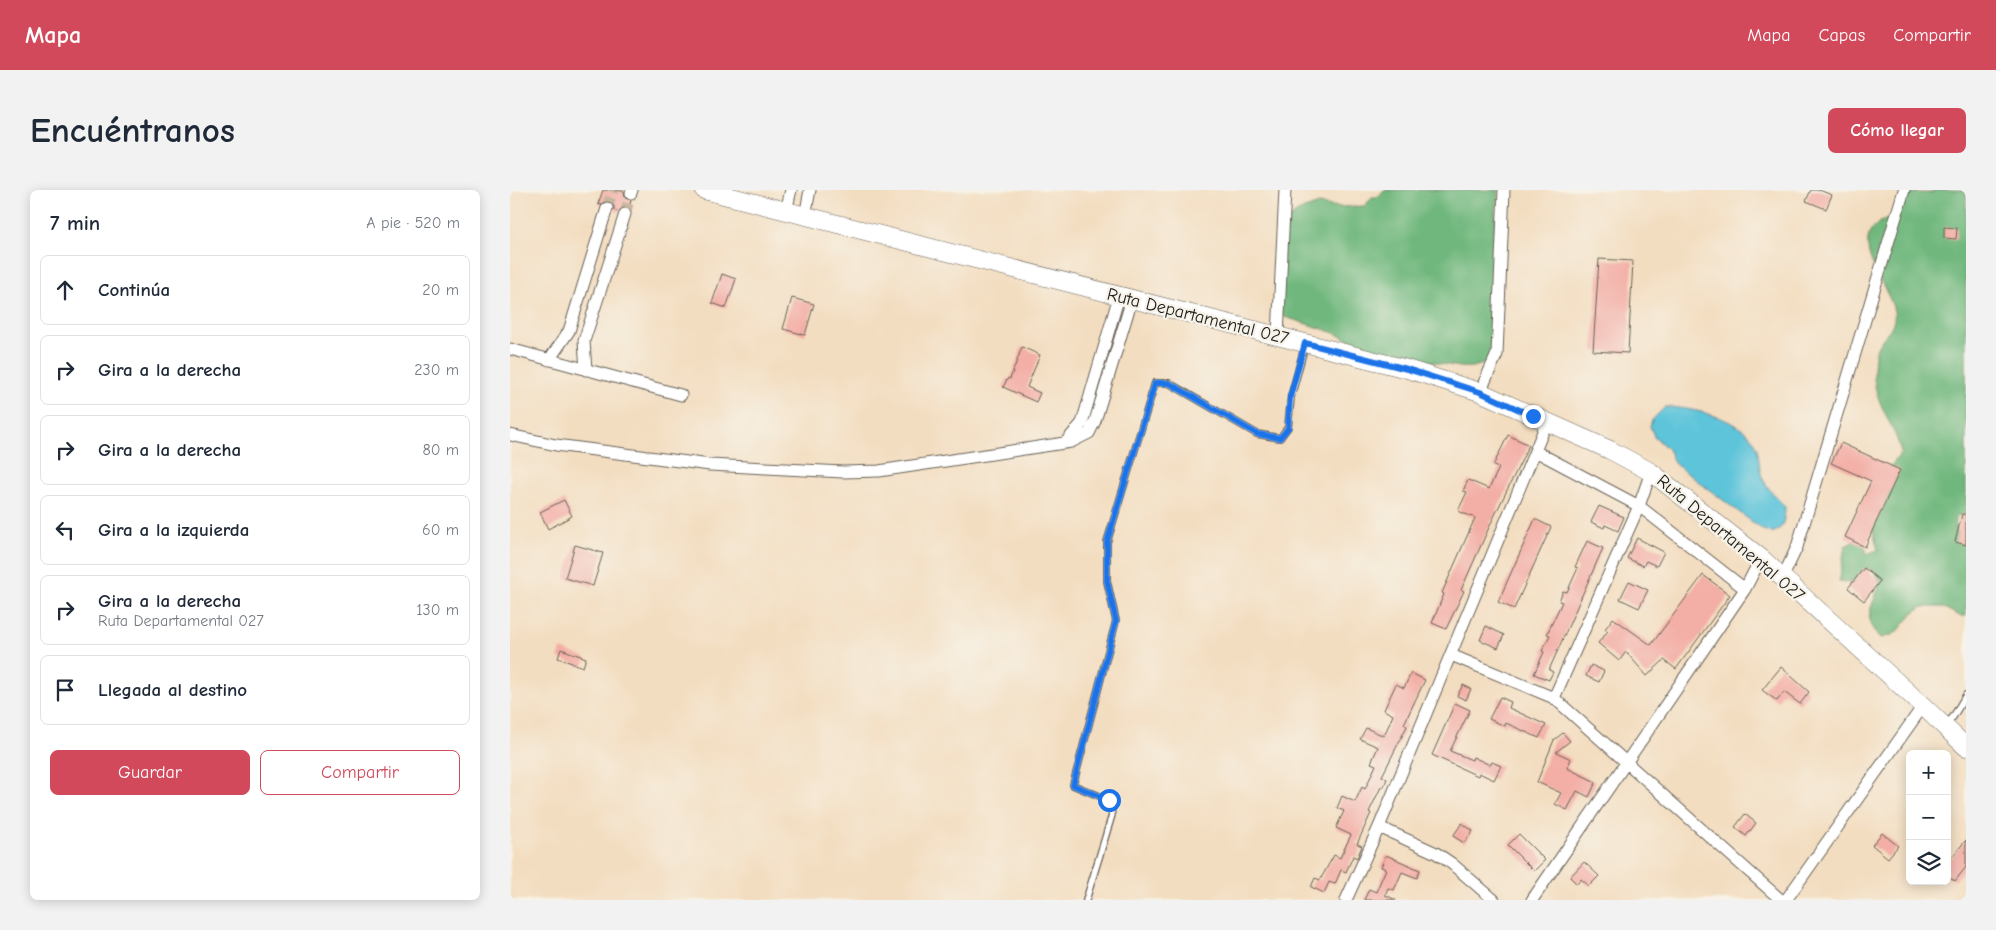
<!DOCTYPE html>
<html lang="es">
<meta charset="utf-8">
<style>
body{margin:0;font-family:"Comic Neue",sans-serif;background:#f2f2f3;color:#1f2937}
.controls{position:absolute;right:15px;bottom:15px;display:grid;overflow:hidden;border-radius:8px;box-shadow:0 2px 12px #0003}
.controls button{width:45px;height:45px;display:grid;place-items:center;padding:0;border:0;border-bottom:1px solid #e0e1e3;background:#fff;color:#1f2937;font:25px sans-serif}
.stop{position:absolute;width:15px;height:15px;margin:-11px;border:4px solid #1a73e8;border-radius:50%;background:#fff}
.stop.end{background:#1a73e8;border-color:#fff;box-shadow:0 1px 5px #0008}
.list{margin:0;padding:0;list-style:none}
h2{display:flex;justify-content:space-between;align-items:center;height:65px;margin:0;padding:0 20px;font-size:21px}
h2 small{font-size:16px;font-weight:400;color:#747a83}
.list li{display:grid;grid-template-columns:32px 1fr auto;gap:15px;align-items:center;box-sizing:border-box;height:70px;margin:0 10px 10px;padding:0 10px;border:1px solid #e0e1e3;border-radius:8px}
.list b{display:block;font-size:19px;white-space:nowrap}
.list p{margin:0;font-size:16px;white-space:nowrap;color:#747a83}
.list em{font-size:16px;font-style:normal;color:#747a83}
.actions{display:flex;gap:10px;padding:15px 20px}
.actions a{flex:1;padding:11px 0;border:1px solid #d1495b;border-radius:8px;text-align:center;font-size:18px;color:#d1495b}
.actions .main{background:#d1495b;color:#fff}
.icon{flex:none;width:28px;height:28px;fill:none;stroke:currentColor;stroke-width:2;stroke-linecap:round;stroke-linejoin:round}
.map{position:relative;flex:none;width:1456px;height:710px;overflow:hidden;border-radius:8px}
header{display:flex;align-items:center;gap:30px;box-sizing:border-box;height:70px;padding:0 25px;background:#d1495b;color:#fff}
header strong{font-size:24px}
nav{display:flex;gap:28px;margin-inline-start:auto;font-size:18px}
.intro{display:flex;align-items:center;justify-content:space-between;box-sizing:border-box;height:120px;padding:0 30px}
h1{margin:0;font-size:35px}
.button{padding:12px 22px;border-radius:8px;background:#d1495b;color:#fff;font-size:18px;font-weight:700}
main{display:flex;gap:30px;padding:0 30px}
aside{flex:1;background:#fff;border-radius:8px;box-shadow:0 2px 12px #0003}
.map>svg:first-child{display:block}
.forest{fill:#70b77d;stroke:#466a4c}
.water{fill:#5dc4da;stroke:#3c707b}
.building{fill:#f3aea6}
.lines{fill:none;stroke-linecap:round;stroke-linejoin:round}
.minor-tunnel{stroke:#c8b69f;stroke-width:11;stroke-dasharray:11 5.5;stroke-linecap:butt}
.service-casing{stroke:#676055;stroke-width:8}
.minor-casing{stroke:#676055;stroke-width:13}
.primary-casing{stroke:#676055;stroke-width:19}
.service{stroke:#fff;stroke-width:5.5}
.minor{stroke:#fff;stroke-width:11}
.primary{stroke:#fff;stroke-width:18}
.route{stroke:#1a73e8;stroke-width:6}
.labels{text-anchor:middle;stroke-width:4.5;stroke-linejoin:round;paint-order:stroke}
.street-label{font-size:18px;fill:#1c1c1c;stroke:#f7f3e8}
</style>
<header>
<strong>Mapa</strong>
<nav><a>Mapa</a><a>Capas</a><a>Compartir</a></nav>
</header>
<div class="intro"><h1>Encuéntranos</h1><a class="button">Cómo llegar</a></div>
<main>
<aside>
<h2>7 min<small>A pie · 520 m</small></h2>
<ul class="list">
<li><svg class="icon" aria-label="ahead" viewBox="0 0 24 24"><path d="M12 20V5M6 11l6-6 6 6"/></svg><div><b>Continúa</b></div><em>20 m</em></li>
<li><svg class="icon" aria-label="right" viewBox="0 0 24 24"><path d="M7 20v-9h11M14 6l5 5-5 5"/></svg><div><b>Gira a la derecha</b></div><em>230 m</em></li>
<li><svg class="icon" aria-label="right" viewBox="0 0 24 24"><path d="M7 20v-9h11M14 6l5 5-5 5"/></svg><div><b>Gira a la derecha</b></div><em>80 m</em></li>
<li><svg class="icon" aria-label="left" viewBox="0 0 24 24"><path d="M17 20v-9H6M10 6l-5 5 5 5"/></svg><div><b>Gira a la izquierda</b></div><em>60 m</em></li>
<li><svg class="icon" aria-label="right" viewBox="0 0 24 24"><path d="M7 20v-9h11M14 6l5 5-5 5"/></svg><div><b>Gira a la derecha</b><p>Ruta Departamental 027</p></div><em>130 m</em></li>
<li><svg class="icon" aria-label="arrive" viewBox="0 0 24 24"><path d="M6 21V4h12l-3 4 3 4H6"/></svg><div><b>Llegada al destino</b></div></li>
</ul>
<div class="actions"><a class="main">Guardar</a><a>Compartir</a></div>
</aside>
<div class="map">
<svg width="1456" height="710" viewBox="0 0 1456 710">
<rect width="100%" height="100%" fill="#f7f3e8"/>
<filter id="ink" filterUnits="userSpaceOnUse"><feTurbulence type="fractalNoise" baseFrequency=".02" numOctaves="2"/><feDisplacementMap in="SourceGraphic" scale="10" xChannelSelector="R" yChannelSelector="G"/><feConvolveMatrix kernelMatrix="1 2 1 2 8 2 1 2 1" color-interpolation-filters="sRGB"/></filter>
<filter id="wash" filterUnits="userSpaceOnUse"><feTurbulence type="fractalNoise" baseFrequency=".0096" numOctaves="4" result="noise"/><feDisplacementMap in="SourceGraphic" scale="20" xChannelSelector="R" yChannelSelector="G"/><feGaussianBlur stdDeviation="1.12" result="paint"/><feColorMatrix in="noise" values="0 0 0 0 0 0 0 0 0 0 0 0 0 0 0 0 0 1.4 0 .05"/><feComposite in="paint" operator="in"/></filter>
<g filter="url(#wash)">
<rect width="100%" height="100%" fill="#f3ddc0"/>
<!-- forest -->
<path class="forest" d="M876,0H989C987,10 985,21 985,31C983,49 984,67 985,85C986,106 994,152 979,169C972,177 959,178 950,177L869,162L822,142L772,126L766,97L767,54L772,34L789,21L809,14L829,17L855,16L862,7H867Z
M1425,0H1456V326L1447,325C1443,337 1445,343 1456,351V426H1450L1432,417H1412L1403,423L1390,439L1382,445L1371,448C1348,428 1366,414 1370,391L1364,380L1354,378L1349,390L1340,393L1329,391L1335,356L1347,350L1355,357L1357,364L1368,360L1363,340L1372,288L1391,263C1386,236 1364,214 1364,184C1364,176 1364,166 1367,158C1373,145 1387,137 1384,121C1380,99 1342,57 1365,36C1370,31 1377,29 1381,25C1389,19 1395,10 1402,3H1422Z"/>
<!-- water -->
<path class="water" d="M1155,217C1180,217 1233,229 1245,253C1250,264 1248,276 1252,287C1257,299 1267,307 1275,317C1275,332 1271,348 1253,340L1165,274L1158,259L1144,246L1140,236L1142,230Z"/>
<g id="blocks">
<!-- building -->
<path class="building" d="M93,0L114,1L115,8L121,10L119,18L113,17L108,22L104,20V16L100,11H95L90,15L88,14Z
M1301,0H1309L1322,5L1316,19L1296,11Z
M1434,37L1447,38L1446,49L1434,48Z
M1089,69L1123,71L1118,163L1083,161Z
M212,84L226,89L216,118L202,113Z
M282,108L304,114L295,145L273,139Z
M512,157L530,165L517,197L530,203L526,212L493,197L498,188L500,189Z
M998,245L1019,255L981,333L951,400L954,401L936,439L922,433L934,404L932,403L965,328L948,321L957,302L953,301L958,290L979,299L989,278L983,276Z
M1331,253L1390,280L1355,357L1335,347L1361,291L1321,273Z
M54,310L62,326L38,339L30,322Z
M1089,316L1114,327L1108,341L1095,335L1094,338L1081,332Z
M1452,324H1456V355L1445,352Z
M1025,329L1041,337L1004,419L988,412Z
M1127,348L1154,362L1147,376L1136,371L1133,376L1117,368Z
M1077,351L1093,358L1039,480L1043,482L1039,490L1024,484L1034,462L1032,461L1040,445L1037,444L1052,412L1049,411L1053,401L1057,402L1068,378L1065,377Z
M65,355L93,363L83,396L55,388Z
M1354,378L1370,391L1354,411L1338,398Z
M1193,385L1220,405L1166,479L1154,470L1137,486L1116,462L1109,471L1088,453L1098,441L1095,439L1103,428L1141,455Z
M1119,391L1138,400L1129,418L1110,409Z
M976,436L994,445L988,458L970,450Z
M51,459L76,468L73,477L48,468Z
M1081,475L1094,481L1089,492L1076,486Z
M1271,477L1299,502L1290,514L1274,502L1267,511L1252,500Z
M901,483L915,490L894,534L897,536L872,586L877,589L873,598L871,597L859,622L861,623L847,654L852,656L847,668L843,666L836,682L831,680L825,694L819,692L814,703L801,697L805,688L810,690L824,665L830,668L841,645L826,638L834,621L827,618L832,606L845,612L852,597L855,599L866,575L861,573L868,557L850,549L856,538L874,546L883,525L874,520L886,494L894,498Z
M953,495L961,499L956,510L947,506Z
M990,507L1001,512L999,518L1036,535L1029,548L996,533L995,536L979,529Z
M945,513L960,520L940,561L962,570L963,567L980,575L982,572L991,576L984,590L969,583L968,586L922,565Z
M1053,543L1060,551L1046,562L1061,569L1057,578L1086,592L1079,607L1067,601L1057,620L1045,614L1051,603L1027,592L1044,550Z
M1235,624L1246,633L1236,646L1225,637Z
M952,633L963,641L954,653L943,646Z
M1372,643L1388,656L1378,668L1362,655Z
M1009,644L1035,670L1024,681L998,655Z
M1456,650V677L1445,691L1437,685V673Z
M876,665L910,680L907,688L892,682L884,700L878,698L875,705L886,710H854L859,699L866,702L876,679L871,677Z
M1074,672L1089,686L1079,696L1071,689L1067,694L1060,687Z"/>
</g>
</g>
<g filter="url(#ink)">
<use href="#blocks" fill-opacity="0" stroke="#676055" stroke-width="1"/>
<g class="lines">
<!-- minor-tunnel -->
<path class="minor-tunnel" d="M97,18L103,0
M115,24L121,3"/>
<!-- service casing -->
<g class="service-casing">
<path id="service" d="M1436,534L1443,527L1456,505
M576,710L602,625L599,610L563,595L606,431L597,391V352L645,193H659L747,244L770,248L778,237L781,207L795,155"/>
</g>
<!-- minor casing -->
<g class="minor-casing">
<path id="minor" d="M121,3L122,0
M276,21L281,0
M295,26L300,0
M768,146L775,0
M0,159L171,205
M39,170L59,141L97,18
M76,180L74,151L115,24
M970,202L987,164L994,0
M0,245L46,255L200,275L333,282L369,281L561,252L579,243L585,231L622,109
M556,252L572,233L609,106
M1025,261L1129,316L1235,399
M1141,282L1129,316L1044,508L1271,710
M1272,389L1287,357L1394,0
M941,465L1044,508
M869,637L926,663L941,673L984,710
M836,710L869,637L1037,232
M1022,710L1235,399L1251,368
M1276,710L1413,516"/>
</g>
<!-- primary casing -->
<g class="primary-casing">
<path id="primary" d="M194,0L897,179L970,202L1100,260L1141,282L1251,368L1413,516L1456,557"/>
</g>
<!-- service -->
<use href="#service" class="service"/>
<!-- minor -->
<use href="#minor" class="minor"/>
<!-- primary -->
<use href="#primary" class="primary"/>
</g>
</g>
<g class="lines" filter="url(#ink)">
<!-- route -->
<path class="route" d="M599,610L563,595L606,431L597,391V352L645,193H659L747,244L770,248L778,238L780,207L795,153L897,179L970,202L1023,226"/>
</g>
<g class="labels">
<!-- street labels -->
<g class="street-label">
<text transform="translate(688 126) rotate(14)" y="6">Ruta Departamental 027</text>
<text transform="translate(1221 348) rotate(40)" y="6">Ruta Departamental 027</text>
</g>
</g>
</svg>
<div class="controls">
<button>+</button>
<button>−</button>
<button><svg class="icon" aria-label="layers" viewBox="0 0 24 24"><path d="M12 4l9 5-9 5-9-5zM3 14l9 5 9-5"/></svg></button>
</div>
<div class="stop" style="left:599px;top:610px"></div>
<div class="stop end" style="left:1023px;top:226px"></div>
</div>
</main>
